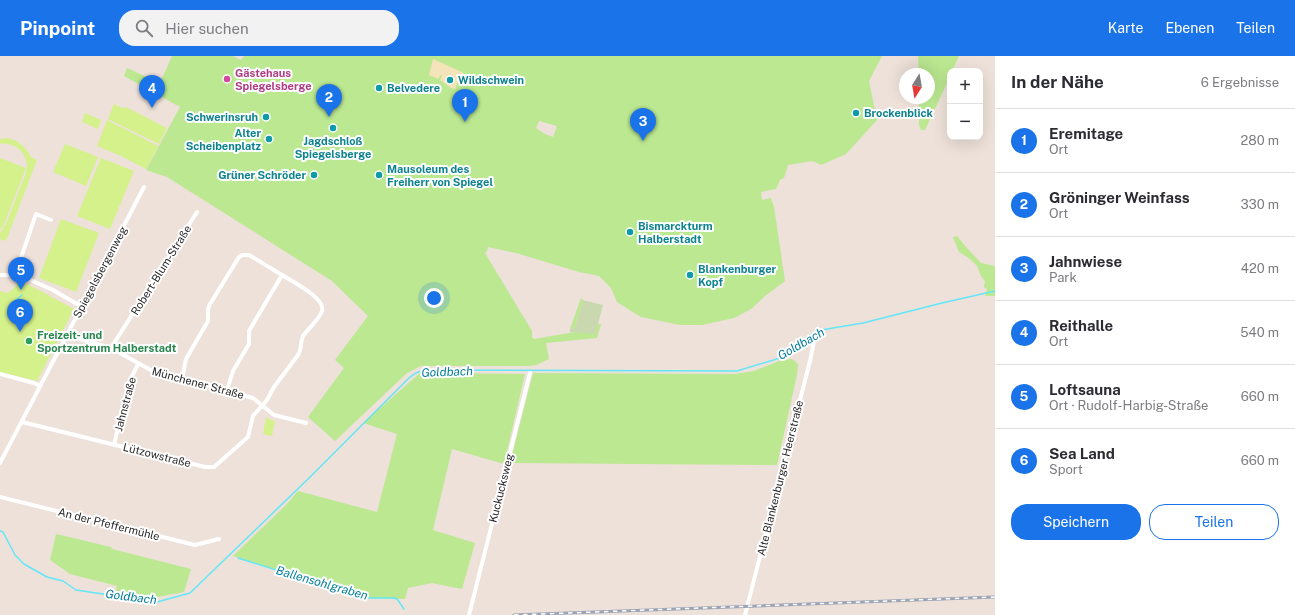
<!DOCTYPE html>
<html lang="de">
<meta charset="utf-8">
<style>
body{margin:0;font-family:"Public Sans",sans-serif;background:#f2f2f3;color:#2b2b33}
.controls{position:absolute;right:12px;top:12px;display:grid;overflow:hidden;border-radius:8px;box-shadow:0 4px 16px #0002}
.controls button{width:36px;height:36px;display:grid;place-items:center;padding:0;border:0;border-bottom:1px solid #e1e1e2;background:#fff;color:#2b2b33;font:20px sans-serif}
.compass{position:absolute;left:899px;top:12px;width:36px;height:36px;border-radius:50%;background:#fff;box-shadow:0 4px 16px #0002;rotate:191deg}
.you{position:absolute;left:434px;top:242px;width:14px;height:14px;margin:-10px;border:3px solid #fff;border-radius:50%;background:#1a73e8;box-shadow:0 0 0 6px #1a73e833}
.badge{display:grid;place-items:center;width:26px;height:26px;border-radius:50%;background:#1a73e8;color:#fff;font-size:13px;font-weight:700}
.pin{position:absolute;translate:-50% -33px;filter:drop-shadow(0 1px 2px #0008)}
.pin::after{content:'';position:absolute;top:21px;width:14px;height:12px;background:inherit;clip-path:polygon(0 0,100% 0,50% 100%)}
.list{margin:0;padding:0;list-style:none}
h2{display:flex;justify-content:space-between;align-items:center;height:52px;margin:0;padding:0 16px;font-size:17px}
h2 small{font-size:13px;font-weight:400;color:#7c7c81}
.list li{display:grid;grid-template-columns:26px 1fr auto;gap:12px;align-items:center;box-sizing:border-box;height:64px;padding:0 16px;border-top:1px solid #e1e1e2}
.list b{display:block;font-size:15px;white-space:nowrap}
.list p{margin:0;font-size:13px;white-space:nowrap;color:#7c7c81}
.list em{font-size:13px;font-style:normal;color:#7c7c81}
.actions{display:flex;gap:8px;padding:12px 16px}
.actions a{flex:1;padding:9px 0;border:1px solid #1a73e8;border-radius:16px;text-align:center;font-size:14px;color:#1a73e8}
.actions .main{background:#1a73e8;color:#fff}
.icon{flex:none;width:22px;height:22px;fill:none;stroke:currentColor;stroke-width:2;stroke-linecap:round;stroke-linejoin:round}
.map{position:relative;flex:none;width:995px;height:559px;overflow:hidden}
header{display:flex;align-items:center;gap:24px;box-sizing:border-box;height:56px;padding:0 20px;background:#1a73e8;color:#fff}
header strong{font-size:19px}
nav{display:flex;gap:22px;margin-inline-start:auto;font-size:14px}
.search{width:280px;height:36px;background:#f2f2f3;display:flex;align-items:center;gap:10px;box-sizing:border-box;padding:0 14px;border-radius:16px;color:#7c7c81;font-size:15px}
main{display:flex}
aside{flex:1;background:#fff}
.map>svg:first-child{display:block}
.green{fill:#bbe891;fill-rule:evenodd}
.sand{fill:#f5e3b9}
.cemetery{fill:#c9d8af}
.pitch{fill:#d5f18b}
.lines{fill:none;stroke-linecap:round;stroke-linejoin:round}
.stream{stroke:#63e7f8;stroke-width:1.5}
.minor{stroke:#fff;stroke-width:4}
.rail-casing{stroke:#9ca3b5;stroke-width:3}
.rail{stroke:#fff;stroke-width:1.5;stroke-dasharray:4.5;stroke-linecap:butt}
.hotel-dot{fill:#d1479c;stroke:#fff;stroke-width:1.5}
.culture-dot{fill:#0f9aa8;stroke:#fff;stroke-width:1.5}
.leisure-dot{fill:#2e9e5b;stroke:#fff;stroke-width:1.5}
.labels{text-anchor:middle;stroke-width:4;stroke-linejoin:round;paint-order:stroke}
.hotel-label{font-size:11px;font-weight:bold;fill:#b23c85;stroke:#fff;text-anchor:start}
.culture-label{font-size:11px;font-weight:bold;fill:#0d838f;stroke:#fff;text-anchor:start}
.street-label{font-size:11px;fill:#292929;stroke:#fff}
.leisure-label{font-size:11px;font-weight:bold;fill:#27864d;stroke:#fff;text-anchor:start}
.water-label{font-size:12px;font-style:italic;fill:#037e9c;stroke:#fff}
</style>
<header>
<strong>Pinpoint</strong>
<div class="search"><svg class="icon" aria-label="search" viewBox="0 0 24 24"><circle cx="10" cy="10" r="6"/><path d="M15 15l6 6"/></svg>Hier suchen</div>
<nav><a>Karte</a><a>Ebenen</a><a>Teilen</a></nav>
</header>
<main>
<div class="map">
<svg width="995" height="559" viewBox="0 0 995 559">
<rect width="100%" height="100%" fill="#ede1d9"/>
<!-- green -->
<path class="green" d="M172,0H233L241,4L244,0H882L869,25L877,64L846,98L821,109L813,105L788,109L784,122L780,124L776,133L761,136L762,144L771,142L774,151L785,225L765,240L751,253L734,262L702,269H680L641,261L631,255L617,246L611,232L599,220L579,216L516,197L488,191L487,195L485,197L532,275V281L534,283L575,276L595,277L603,249L598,268H601L597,282L546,287L549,303L536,309L527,310H421L407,317L335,385L308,361L344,312L335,304L368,260L332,225L167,121L146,114L180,51L124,20L127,12L160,27ZM539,65L557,70L553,81L545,78L536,72Z
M918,0H959L952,15H950L949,23L925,74H921L919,69V42H929V18H919Z
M957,180L966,191L981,207L995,210V240H985L987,233L984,231L985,225L981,220L977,210L970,203L959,196L953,181Z
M581,242L583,244L575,272L570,273Z
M792,303L798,308L797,319L777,409L510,407L533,317L735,318L754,315L782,304Z
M420,317L525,318L504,408L452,393L433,474L475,487L462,533L432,527L408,532L405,543L364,542L233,500L287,448L298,435L377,456L397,378L363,367Z
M56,478L111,491L112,493L191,513L184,536L158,541L116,535L117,530L70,518L50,504Z"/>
<!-- sand -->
<path class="sand" d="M433,3L464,17L458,25L455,33L451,32L440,24L442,20L441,19L438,23L429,19Z"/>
<!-- cemetery -->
<path class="cemetery" d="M583,244L603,249L595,278L570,276V273L575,272Z"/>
<!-- pitch -->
<path class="pitch" d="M114,48L122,52L126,51L167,72L159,88L108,63Z
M85,57L101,64L98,73L82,66Z
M107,64L158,90L146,113L121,100L97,90Z
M8,82C19,85 26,91 31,101L37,104L6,185L0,183V177L6,168L26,117C30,100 18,86 0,88V83Z
M65,88L98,101L86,130L53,116Z
M0,102L26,112L2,173L0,172Z
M101,102L134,115L110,173L77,160Z
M61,163L99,177L76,236L39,222Z
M18,223L74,253L37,325L0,316V235L8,237L15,231Z
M266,362L275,365L272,380L263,378Z"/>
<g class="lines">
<!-- stream -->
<path class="stream" d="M13,247L22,239
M0,475L3,476L15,499L24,508L47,521L63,525L76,534L157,546L190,537L308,423L409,322C417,315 422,314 433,314L737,315L780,302L790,295L807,281L821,274L863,267L942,247L995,235
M238,502L365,542H394L397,543L404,553"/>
<!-- minor -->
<path class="minor" d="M0,219H19L53,234L82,251
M15,219L36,158L51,164
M67,279L111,292L156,317L193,325L253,342L274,359L306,367
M111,292L197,156
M0,318L34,327L40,330
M182,323L186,303L208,265V253L210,248L239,201L242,199H249L282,219L249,275V288L233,315L227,334
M22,366L205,411H214L248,381L253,360L267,344L274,331L298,299C302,293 300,286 303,280C308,273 320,262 322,255C326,242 291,225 282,219
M114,389L129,326L138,308
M0,407L144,131
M0,441L195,489L219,483
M469,559L530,317
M745,559L810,305L814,285"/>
<!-- rail casing -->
<g class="rail-casing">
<path id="rail" d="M514,559L995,541"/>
</g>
<!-- rail -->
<use href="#rail" class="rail"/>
</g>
<!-- markers -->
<circle class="hotel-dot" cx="227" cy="23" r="4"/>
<g class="culture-dot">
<circle cx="450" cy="24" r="4"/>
<circle cx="379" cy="32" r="4"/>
<circle cx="856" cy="57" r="4"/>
<circle cx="266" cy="61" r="4"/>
<circle cx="333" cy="72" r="4"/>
<circle cx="269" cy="83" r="4"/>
<circle cx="314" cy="119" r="4"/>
<circle cx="379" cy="119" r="4"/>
<circle cx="630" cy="176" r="4"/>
<circle cx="690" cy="219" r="4"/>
</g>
<circle class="leisure-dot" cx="29" cy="285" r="4"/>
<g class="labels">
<!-- hotel labels -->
<g class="hotel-label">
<text x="235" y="21">Gästehaus<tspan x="235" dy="13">Spiegelsberge</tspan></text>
</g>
<!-- culture labels -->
<g class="culture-label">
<text x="458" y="28">Wildschwein</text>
<text x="387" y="36">Belvedere</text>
<text x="864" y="61">Brockenblick</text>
<text x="258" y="65" text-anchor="end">Schwerinsruh</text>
<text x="261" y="81" text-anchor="end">Alter<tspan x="261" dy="13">Scheibenplatz</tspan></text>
<text x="333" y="89" text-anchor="middle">Jagdschloß<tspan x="333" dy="13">Spiegelsberge</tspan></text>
<text x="387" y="117">Mausoleum des<tspan x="387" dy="13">Freiherr von Spiegel</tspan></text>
<text x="306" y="123" text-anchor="end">Grüner Schröder</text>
<text x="638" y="174">Bismarckturm<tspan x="638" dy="13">Halberstadt</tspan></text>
<text x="698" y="217">Blankenburger<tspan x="698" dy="13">Kopf</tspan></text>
</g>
<!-- street labels -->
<g class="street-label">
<text transform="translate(161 214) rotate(-58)" y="4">Robert-Blum-Straße</text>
<text transform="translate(100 216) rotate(-62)" y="4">Spiegelsbergenweg</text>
<text transform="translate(198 327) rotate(15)" y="4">Münchener Straße</text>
<text transform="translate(125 348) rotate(-75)" y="4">Jahnstraße</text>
<text transform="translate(157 399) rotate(14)" y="4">Lützowstraße</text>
<text transform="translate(780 422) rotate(-76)" y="4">Alte Blankenburger Heerstraße</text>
<text transform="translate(501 432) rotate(-76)" y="4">Kuckucksweg</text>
<text transform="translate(109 468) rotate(14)" y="4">An der Pfeffermühle</text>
</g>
<!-- leisure labels -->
<g class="leisure-label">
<text x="37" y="283">Freizeit- und<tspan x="37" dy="13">Sportzentrum Halberstadt</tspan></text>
</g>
<!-- water labels -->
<g class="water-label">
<text transform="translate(801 288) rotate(-30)" y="4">Goldbach</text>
<text transform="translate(447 316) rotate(-2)" y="4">Goldbach</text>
<text transform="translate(322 527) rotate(16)" y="4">Ballensohlgraben</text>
<text transform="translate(131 541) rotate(7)" y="4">Goldbach</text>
</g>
</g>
</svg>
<div class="controls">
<button>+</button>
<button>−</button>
</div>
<svg class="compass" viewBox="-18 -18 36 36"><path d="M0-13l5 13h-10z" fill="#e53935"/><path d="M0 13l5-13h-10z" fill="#7c7c81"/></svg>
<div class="you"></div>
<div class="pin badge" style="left:465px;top:66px">1</div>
<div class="pin badge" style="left:329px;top:61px">2</div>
<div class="pin badge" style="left:643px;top:85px">3</div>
<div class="pin badge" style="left:152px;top:52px">4</div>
<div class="pin badge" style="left:21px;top:234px">5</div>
<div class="pin badge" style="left:20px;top:276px">6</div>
</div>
<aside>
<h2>In der Nähe<small>6 Ergebnisse</small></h2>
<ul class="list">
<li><span class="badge">1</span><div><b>Eremitage</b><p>Ort</p></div><em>280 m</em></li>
<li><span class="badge">2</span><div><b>Gröninger Weinfass</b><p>Ort</p></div><em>330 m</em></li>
<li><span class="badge">3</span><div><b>Jahnwiese</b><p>Park</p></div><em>420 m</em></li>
<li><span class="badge">4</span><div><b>Reithalle</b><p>Ort</p></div><em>540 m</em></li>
<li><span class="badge">5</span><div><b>Loftsauna</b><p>Ort · Rudolf-Harbig-Straße</p></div><em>660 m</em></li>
<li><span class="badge">6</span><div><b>Sea Land</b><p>Sport</p></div><em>660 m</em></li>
</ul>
<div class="actions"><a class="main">Speichern</a><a>Teilen</a></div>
</aside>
</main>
